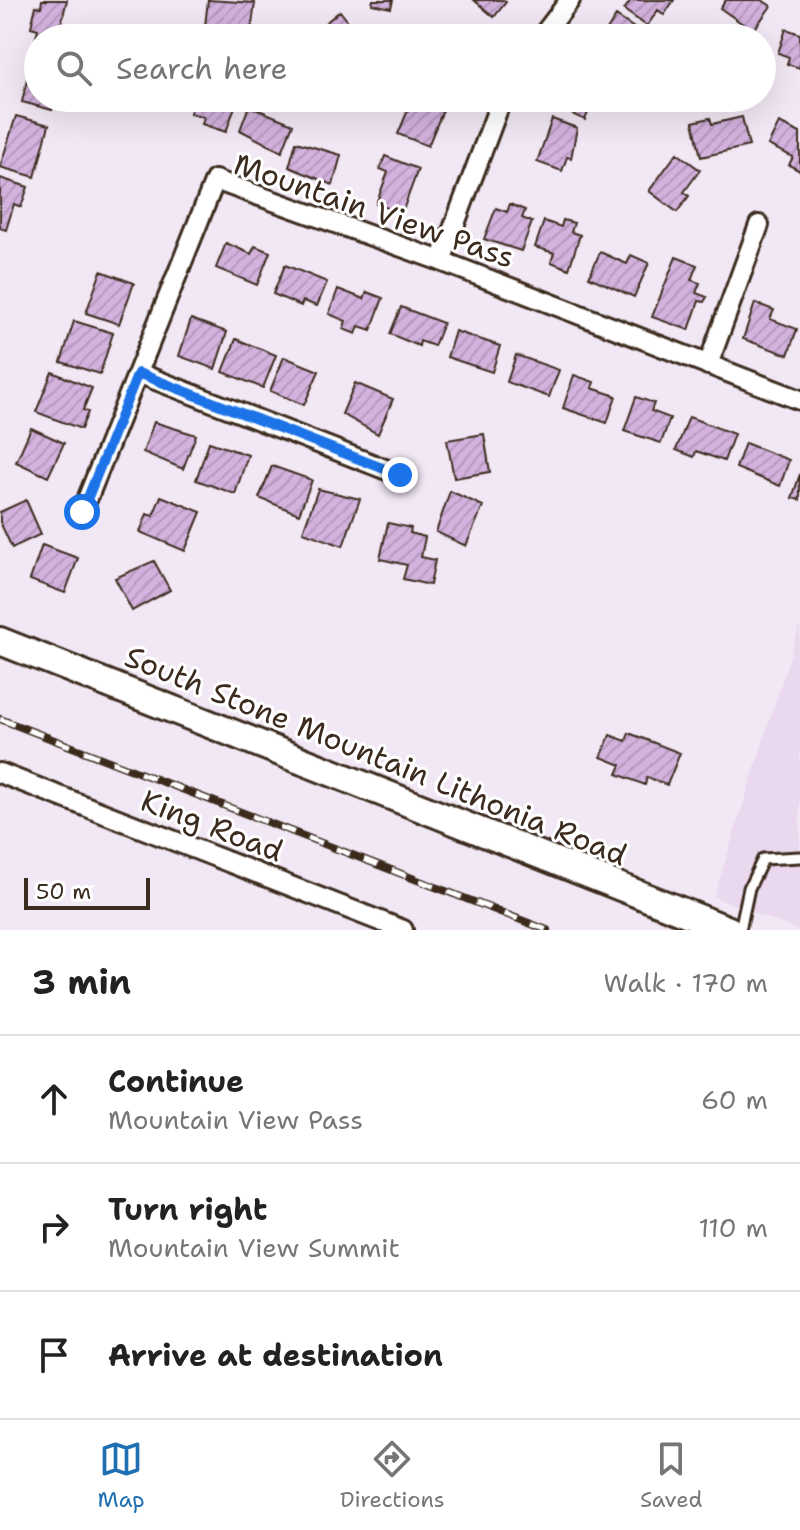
<!DOCTYPE html>
<meta charset="utf-8">
<style>
body{margin:0;font-family:"Shantell Sans",sans-serif;background:#f2f2f2;color:#222}
.scale{position:absolute;left:24px;bottom:20px;width:126px;box-sizing:border-box;padding-left:8px;border:4px solid #3b2a1e;border-top:0;font-size:22px;line-height:28px;white-space:nowrap;color:#3b2a1e;-webkit-text-stroke:6px #fff;paint-order:stroke}
.stop{position:absolute;width:24px;height:24px;margin:-18px;border:6px solid #1a73e8;border-radius:50%;background:#fff}
.stop.end{background:#1a73e8;border-color:#fff;box-shadow:0 2px 8px #0008}
.list{margin:0;padding:0;list-style:none}
h2{display:flex;justify-content:space-between;align-items:center;height:104px;margin:0;padding:0 32px;font-size:34px}
h2 small{font-size:26px;font-weight:400;color:#767676}
.list li{display:grid;grid-template-columns:52px 1fr auto;gap:24px;align-items:center;box-sizing:border-box;height:128px;padding:0 32px;border-top:2px solid #e0e0e0}
.list b{display:block;font-size:30px;white-space:nowrap}
.list p{margin:0;font-size:26px;white-space:nowrap;color:#767676}
.list em{font-size:26px;font-style:normal;color:#767676}
.icon{flex:none;width:44px;height:44px;fill:none;stroke:currentColor;stroke-width:2;stroke-linecap:round;stroke-linejoin:round}
.map{position:relative;flex:none;width:800px;height:930px;overflow:hidden}
.search{position:absolute;background:#fff;box-shadow:0 8px 32px #0002;left:24px;right:24px;top:24px;height:88px;display:flex;align-items:center;gap:20px;box-sizing:border-box;padding:0 28px;border-radius:44px;color:#767676;font-size:30px}
.sheet{height:488px;background:#fff}
nav{display:flex;justify-content:space-around;align-items:center;box-sizing:border-box;height:112px;border-top:2px solid #e0e0e0;background:#fff;font-size:22px;color:#767676}
nav a{display:grid;justify-items:center;gap:4px}
nav .on{color:#1f6fb2}
.map>svg:first-child{display:block}
.built{fill:#e9d8ee}
.building{fill:url(#building-hatch);stroke:#3b2a1e;stroke-width:2}
.lines{fill:none;stroke-linecap:round;stroke-linejoin:round}
.service-casing{stroke:#3b2a1e;stroke-width:15}
.minor-casing{stroke:#3b2a1e;stroke-width:24}
.secondary-casing{stroke:#3b2a1e;stroke-width:32}
.service{stroke:#fff;stroke-width:9}
.minor{stroke:#fff;stroke-width:18}
.secondary{stroke:#fff;stroke-width:26}
.rail-casing{stroke:#3b2a1e;stroke-width:8}
.rail{stroke:#fff;stroke-width:5;stroke-dasharray:15;stroke-linecap:butt}
.route{stroke:#1a73e8;stroke-width:10}
.labels{text-anchor:middle;stroke-width:6;stroke-linejoin:round;paint-order:stroke}
.street-label{font-size:30px;fill:#3b2a1e;stroke:#fff}
</style>
<div class="map">
<svg width="800" height="930" viewBox="0 0 800 930">
<defs>
<pattern id="building-hatch" width="6" height="6" patternUnits="userSpaceOnUse" patternTransform="scale(2)"><rect width="6" height="6" fill="#d3b2de"/><path d="M-1 1l2-2M0 6l6-6M5 7l2-2" fill="none" stroke="#b699be"/></pattern>
</defs>
<rect width="100%" height="100%" fill="#f2e8f5"/>
<filter id="ink" filterUnits="userSpaceOnUse"><feTurbulence type="fractalNoise" baseFrequency=".0125" numOctaves="2"/><feDisplacementMap in="SourceGraphic" scale="16" xChannelSelector="R" yChannelSelector="G"/><feConvolveMatrix kernelMatrix="1 2 1 2 8 2 1 2 1" color-interpolation-filters="sRGB"/></filter>
<g filter="url(#ink)">
<!-- built -->
<path class="built" d="M800,624V930H797L714,897Z"/>
<!-- building -->
<path class="building" d="M42,0H67L58,36L66,38H38V46L34,45L38,29L31,27L36,6L41,7Z
M208,0L255,3L251,32L205,26Z
M373,0H393L391,8L372,4Z
M474,0H503L506,2L494,17Z
M631,0H674L664,15L658,10L647,26L624,10Z
M726,0H762L771,6L753,31L720,8Z
M340,11L361,38H307Z
M616,16L646,36L644,38H602Z
M786,29L800,34V68L787,64L789,57L778,53Z
M31,62L38,64V98H55L52,110L22,102Z
M195,98H238L226,132L202,124L204,117L190,113Z
M413,98L443,110L428,146L398,134Z
M544,98H594L585,120L543,101Z
M249,106L293,124L282,152L240,130Z
M16,116L49,125L35,177L0,167Z
M742,117L749,146L701,157L693,122L710,118L712,124Z
M552,119L577,128L571,158L567,157L562,171L537,162Z
M779,123L800,133V171L789,165L793,157L768,145Z
M296,142L341,155L333,185L289,167Z
M677,153L700,170L684,192L689,196L677,212L649,191Z
M385,156L418,169L402,213L376,204L388,172L380,169Z
M0,178L28,187L21,207L14,204L6,230L0,228Z
M510,204L525,210L522,218L532,222L521,251L484,239L496,208L507,212Z
M563,220L574,223L571,232L580,235L569,269L551,262L554,253L535,247L544,221L561,227Z
M226,243L251,254L255,246L270,252L257,285L216,268Z
M600,252L627,264L631,255L649,263L634,297L589,277Z
M676,257L697,265L691,280L700,283L696,293L707,297L704,302L699,301L689,330L652,317Z
M285,265L327,282L317,306L303,301L301,306L273,294Z
M101,271L134,283L119,324L86,313Z
M338,289L364,299L367,292L383,298L371,330L359,326L356,334L343,329L346,321L329,314Z
M755,303L774,310L770,319L797,329L788,355L743,339Z
M401,307L443,323L434,346L420,341L419,346L390,334Z
M191,319L227,332L215,369L179,356Z
M74,321L113,333L100,374L61,362Z
M455,331L500,346L492,372L447,357Z
M236,339L276,355L263,388L223,372Z
M516,355L559,370L549,397L507,382Z
M284,357L319,371L304,405L270,391Z
M52,372L92,388L83,410L88,412L81,429L36,412Z
M574,375L594,382L592,388L616,396L607,423L563,408Z
M355,383L393,399L378,434L342,414Z
M636,397L654,403L651,411L670,418L661,443L624,431Z
M689,417L734,434L724,461L696,451L694,457L676,450Z
M154,422L196,435L183,469L143,452Z
M31,428L64,443L48,477L16,462Z
M484,434L490,472L454,478L447,440Z
M209,442L248,455L235,494L196,480Z
M745,443L789,460L780,486L736,468Z
M272,466L312,480L299,514L259,498Z
M800,474V500L792,498Z
M318,489L360,499L343,546L303,532Z
M450,491L483,506L466,546L436,532Z
M161,496L201,512L185,551L140,532L147,514L153,516Z
M26,500L41,534L12,548L0,522V512Z
M388,523L411,528L410,533L425,537L421,557L435,560L430,585L403,579L407,565L380,559Z
M42,545L78,558L65,593L30,580Z
M154,561L170,590L132,611L115,578Z
M629,733L680,753L667,785L647,777L645,785L617,774L621,765L601,757L610,735L626,741Z"/>
<g class="lines">
<!-- service casing -->
<g class="service-casing">
<path id="service" d="M740,930L749,888L763,859L800,857"/>
</g>
<!-- minor casing -->
<g class="minor-casing">
<path id="minor" d="M541,38L570,0
M441,261L502,98
M708,365L759,225
M138,373L400,475
M82,512L215,180L441,261L800,400
M0,773L403,930"/>
</g>
<!-- secondary casing -->
<g class="secondary-casing">
<path id="secondary" d="M0,641L729,930"/>
</g>
<!-- service -->
<use href="#service" class="service"/>
<!-- minor -->
<use href="#minor" class="minor"/>
<!-- secondary -->
<use href="#secondary" class="secondary"/>
<!-- rail casing -->
<g class="rail-casing">
<path id="rail" d="M0,719L547,930"/>
</g>
<!-- rail -->
<use href="#rail" class="rail"/>
</g>
</g>
<g class="lines" filter="url(#ink)">
<!-- route -->
<path class="route" d="M82,512L138,373L400,475"/>
</g>
<g class="labels">
<!-- street labels -->
<g class="street-label">
<text transform="translate(374 211) rotate(19)" y="10">Mountain View Pass</text>
<text transform="translate(376 756) rotate(22)" y="10">South Stone Mountain Lithonia Road</text>
<text transform="translate(212 826) rotate(21)" y="10">King Road</text>
</g>
</g>
</svg>
<div class="scale">50 m</div>
<div class="stop" style="left:82px;top:512px"></div>
<div class="stop end" style="left:400px;top:475px"></div>
<div class="search"><svg class="icon" aria-label="search" viewBox="0 0 24 24"><circle cx="10" cy="10" r="6"/><path d="M15 15l6 6"/></svg>Search here</div>
</div>
<section class="sheet">
<h2>3 min<small>Walk · 170 m</small></h2>
<ul class="list">
<li><svg class="icon" aria-label="ahead" viewBox="0 0 24 24"><path d="M12 20V5M6 11l6-6 6 6"/></svg><div><b>Continue</b><p>Mountain View Pass</p></div><em>60 m</em></li>
<li><svg class="icon" aria-label="right" viewBox="0 0 24 24"><path d="M7 20v-9h11M14 6l5 5-5 5"/></svg><div><b>Turn right</b><p>Mountain View Summit</p></div><em>110 m</em></li>
<li><svg class="icon" aria-label="arrive" viewBox="0 0 24 24"><path d="M6 21V4h12l-3 4 3 4H6"/></svg><div><b>Arrive at destination</b></div></li>
</ul>
</section>
<nav>
<a class="on"><svg class="icon" aria-label="map" viewBox="0 0 24 24"><path d="M3 6l6-2 6 2 6-2v14l-6 2-6-2-6 2zM9 4v14M15 6v14"/></svg>Map</a>
<a><svg class="icon" aria-label="directions" viewBox="0 0 24 24"><path d="M12 3l9 9-9 9-9-9zM9 14v-3h6M13 9l2 2-2 2"/></svg>Directions</a>
<a><svg class="icon" aria-label="saved" viewBox="0 0 24 24"><path d="M7 4h10v16l-5-4-5 4z"/></svg>Saved</a>
</nav>
